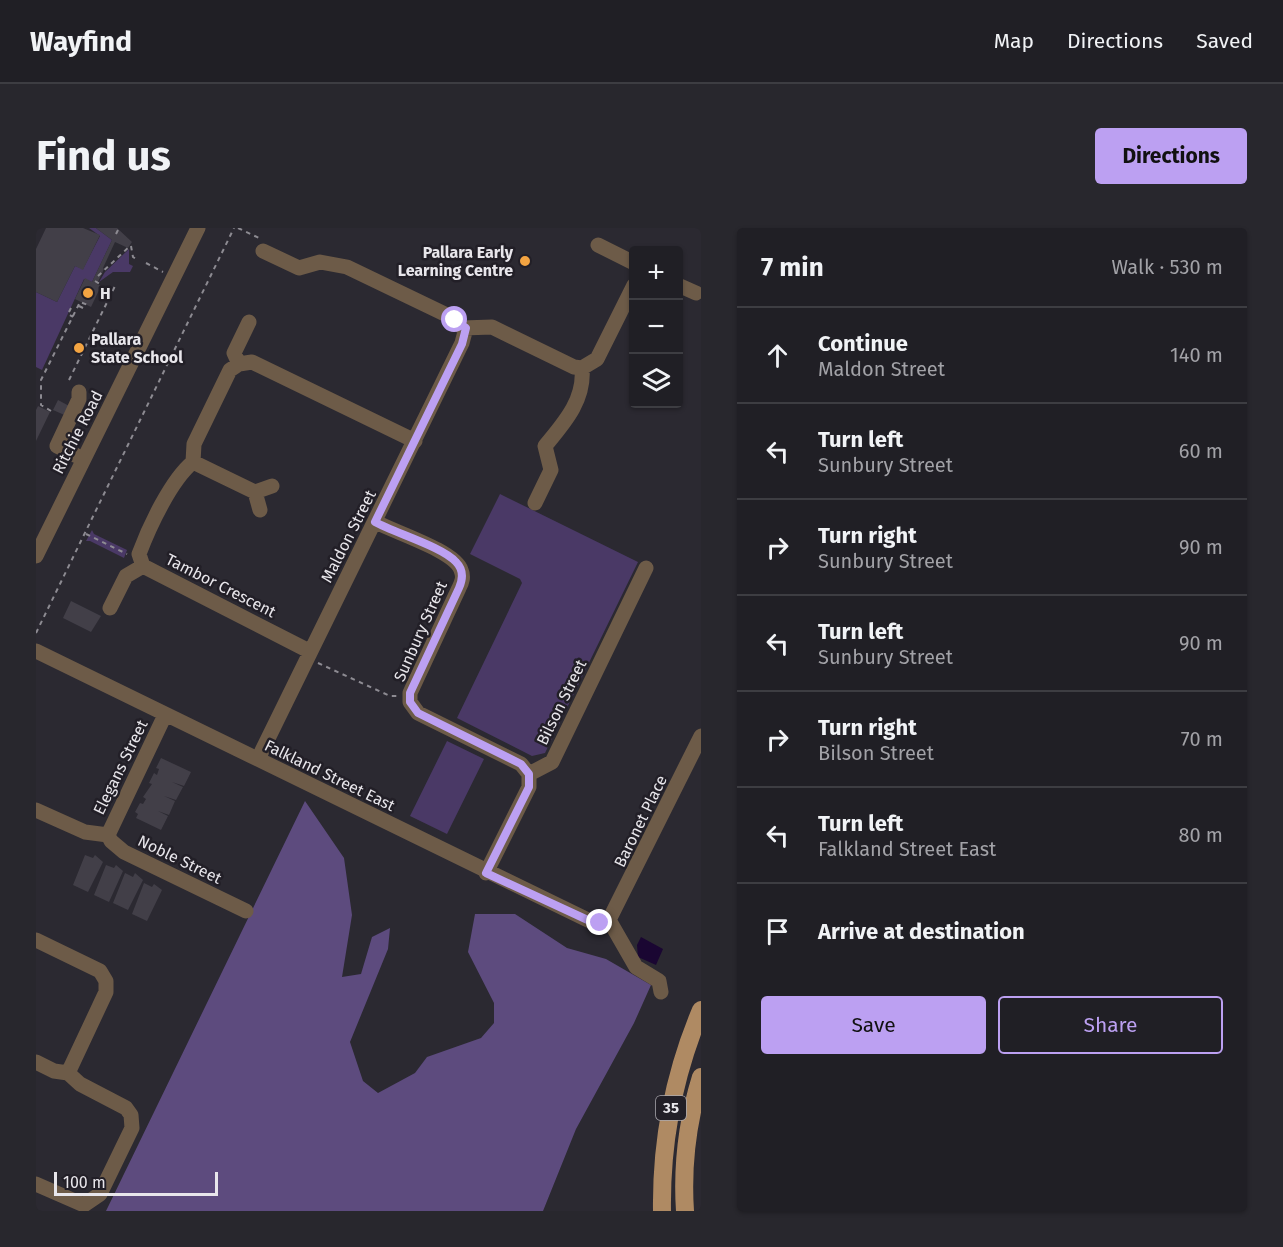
<!DOCTYPE html>
<meta charset="utf-8">
<style>
body{margin:0;font-family:"Fira Sans",sans-serif;background:#28272d;color:#f1f3f6}
.controls{position:absolute;right:18px;top:18px;display:grid;overflow:hidden;border-radius:6px;box-shadow:0 2px 4px #0004}
.controls button{width:54px;height:54px;display:grid;place-items:center;padding:0;border:0;border-bottom:2px solid #3d3d42;background:#201f25;color:#f1f3f6;font:30px sans-serif}
.scale{position:absolute;left:18px;bottom:15px;width:164px;box-sizing:border-box;padding-left:6px;border:3px solid #e8e6eb;border-top:0;font-size:16px;line-height:21px;white-space:nowrap;color:#e8e6eb;-webkit-text-stroke:4px #221f27;paint-order:stroke}
.stop{position:absolute;width:18px;height:18px;margin:-14px;border:4px solid #bca0f2;border-radius:50%;background:#fff}
.stop.end{background:#bca0f2;border-color:#fff;box-shadow:0 2px 6px #0008}
.list{margin:0;padding:0;list-style:none}
h2{display:flex;justify-content:space-between;align-items:center;height:78px;margin:0;padding:0 24px;font-size:26px}
h2 small{font-size:20px;font-weight:400;color:#a2a2a7}
.list li{display:grid;grid-template-columns:39px 1fr auto;gap:18px;align-items:center;box-sizing:border-box;height:96px;padding:0 24px;border-top:2px solid #3d3d42}
.list b{display:block;font-size:22px;white-space:nowrap}
.list p{margin:0;font-size:20px;white-space:nowrap;color:#a2a2a7}
.list em{font-size:20px;font-style:normal;color:#a2a2a7}
.actions{display:flex;gap:12px;padding:18px 24px}
.actions a{flex:1;padding:14px 0;border:2px solid #bca0f2;border-radius:6px;text-align:center;font-size:21px;color:#bca0f2}
.actions .main{background:#bca0f2;color:#111}
.icon{flex:none;width:33px;height:33px;fill:none;stroke:currentColor;stroke-width:2;stroke-linecap:round;stroke-linejoin:round}
.map{position:relative;flex:none;width:665px;height:983px;overflow:hidden;border-radius:6px}
header{display:flex;align-items:center;gap:36px;box-sizing:border-box;height:84px;padding:0 30px;background:#201f25;border-bottom:2px solid #3d3d42}
header strong{font-size:28px}
nav{display:flex;gap:33px;margin-inline-start:auto;font-size:21px}
.intro{display:flex;align-items:center;justify-content:space-between;box-sizing:border-box;height:144px;padding:0 36px}
h1{margin:0;font-size:42px}
.button{padding:15px 27px;border-radius:6px;background:#bca0f2;color:#111;font-size:21px;font-weight:700}
main{display:flex;gap:36px;padding:0 36px}
aside{flex:1;background:#201f25;border-radius:6px;box-shadow:0 2px 4px #0004}
.map>svg:first-child{display:block}
.green{fill:#4a3966}
.forest{fill:#5d4b7e}
.water{fill:#1a0632}
.building{fill:#423f48}
.lines{fill:none;stroke-linecap:round;stroke-linejoin:round}
.path{stroke:#8d8b92;stroke-width:2;stroke-dasharray:4.5 4.5;stroke-linecap:butt}
.minor{stroke:#6d5b48;stroke-width:15}
.major{stroke:#af8a63;stroke-width:18}
.route{stroke:#bca0f2;stroke-width:8}
.poi-dot{fill:#f3a442;stroke:#221f27;stroke-width:2}
.labels{text-anchor:middle;stroke-width:5;stroke-linejoin:round;paint-order:stroke}
.shield{fill:#221f27;stroke:#adaab0;stroke-width:1.5}
.shield-label{font-size:15px;font-weight:bold;fill:#e8e6eb}
.poi-label{font-size:16px;font-weight:bold;fill:#e8e6eb;stroke:#221f27;text-anchor:start}
.street-label{font-size:16px;fill:#e8e6eb;stroke:#221f27}
</style>
<header>
<strong>Wayfind</strong>
<nav><a>Map</a><a>Directions</a><a>Saved</a></nav>
</header>
<div class="intro"><h1>Find us</h1><a class="button">Directions</a></div>
<main>
<div class="map">
<svg width="665" height="983" viewBox="0 0 665 983">
<rect width="100%" height="100%" fill="#2b2931"/>
<!-- green -->
<path class="green" d="M53,0H60L76,12L56,54L48,51L6,142L0,139V64L21,74L39,38L47,41L64,8Z
M93,21V36L97,38L94,44H77L63,54L69,44Z
M464,266L602,334L509,525L496,528L421,490L486,355L484,351L434,326Z
M56,302L58,306L91,322L88,330L54,313H50Z
M411,513L448,531L411,606L374,588Z"/>
<!-- forest -->
<path class="forest" d="M269,573L308,630L316,687L306,749L325,746L336,709L354,700L352,721L314,814L327,853L342,865L379,845L391,829L445,810L458,795V775L432,724L439,686H479L531,720L570,731L615,757L598,795L540,901L507,983H70Z"/>
<!-- water -->
<path class="water" d="M605,709L627,721L620,737L602,729L601,717Z"/>
<!-- building -->
<path class="building" d="M10,0H47L64,7L47,42L39,38L21,74L0,64V21Z
M60,0H81L96,14L92,20L79,14L67,40L68,41L61,56L65,58L55,79L39,71L49,50L56,54L76,12Z
M22,172L37,180L33,189L17,182Z
M2,178L14,184L0,213V182Z
M35,373L65,388L55,404L27,390Z
M125,530L155,544L148,558L136,554L147,559L140,572L128,568L139,573L133,587L122,583L132,588L125,602L100,590L102,586L99,584L104,575L107,576L110,571L107,569L116,556L113,555L118,545L121,547L123,541L120,540Z
M49,627L57,630L59,627L67,634L52,664L37,657Z
M70,637L78,640L80,637L87,643L73,674L58,667Z
M89,645L97,649L99,645L107,652L92,682L77,675Z
M108,655L116,659L118,656L126,662L111,693L96,686Z"/>
<g class="lines">
<!-- path -->
<path class="path" d="M202,0L225,11
M80,6L83,0
M95,18L97,29L100,31
M110,35L127,44
M62,48L94,18
M59,53L64,56
M43,78L51,82
M35,80L32,86L37,89
M33,152L80,56
M15,183L5,177V152L44,74L52,77
M50,306L91,326
M0,405L198,0
M282,435L354,468H362"/>
<!-- minor -->
<path class="minor" d="M562,17L598,35
M227,23L263,40L284,34L311,39L415,89L427,100L456,99L538,139L546,140L561,131L598,57
M642,57L660,65
M203,136L198,125L213,94
M43,164V171L21,218L47,231
M157,234L219,264L224,282
M219,264L236,258
M499,275L515,242L509,218C528,195 549,172 546,140
M340,294C358,304 419,323 425,342C428,349 426,354 423,360L374,465V474L382,485L485,536L493,546
M0,328L162,0
M74,380L90,348L107,338
M0,423L556,694L573,692
M273,423L107,338L103,326C113,299 135,252 157,234L158,216L194,142L203,136L216,134L379,213
M222,531L426,115L430,100
M0,582L49,604L72,607L75,613L88,624L210,683
M72,607L129,487
M450,645L493,559V546L516,534L610,340
M573,692L665,508
M573,692L600,739L623,753L625,764
M0,712L64,743L70,753V764L32,845
M0,834L18,843L32,845L44,856L90,880L95,887L96,900L64,966L48,977L0,956"/>
<!-- major -->
<path class="major" d="M626,983C625,914 638,846 665,782
M649,983C646,938 652,891 665,849"/>
</g>
<g class="lines">
<!-- route -->
<path class="route" d="M419,92L430,100L426,116L339,294C359,305 407,319 420,334C428,342 427,351 423,360L374,465V474L382,485L485,536L493,546V559L450,645L556,694L564,695"/>
</g>
<!-- markers -->
<g class="poi-dot">
<circle cx="489" cy="33" r="6"/>
<circle cx="52" cy="65" r="6"/>
<circle cx="43" cy="120" r="6"/>
</g>
<g class="labels">
<!-- shield labels -->
<rect class="shield" x="620" y="868" width="30" height="24" rx="4.5"/>
<g class="shield-label">
<text x="635" y="885">35</text>
</g>
<!-- poi labels -->
<g class="poi-label">
<text x="477" y="30" text-anchor="end">Pallara Early<tspan x="477" dy="18">Learning Centre</tspan></text>
<text x="64" y="71">H</text>
<text x="55" y="117">Pallara<tspan x="55" dy="18">State School</tspan></text>
</g>
<!-- street labels -->
<g class="street-label">
<text transform="translate(41 204) rotate(-63)" y="6">Ritchie Road</text>
<text transform="translate(312 308) rotate(-63)" y="6">Maldon Street</text>
<text transform="translate(185 357) rotate(27)" y="6">Tambor Crescent</text>
<text transform="translate(384 403) rotate(-66)" y="6">Sunbury Street</text>
<text transform="translate(525 474) rotate(-64)" y="6">Bilson Street</text>
<text transform="translate(84 539) rotate(-64)" y="6">Elegans Street</text>
<text transform="translate(294 547) rotate(26)" y="6">Falkland Street East</text>
<text transform="translate(604 593) rotate(-64)" y="6">Baronet Place</text>
<text transform="translate(144 631) rotate(26)" y="6">Noble Street</text>
</g>
</g>
</svg>
<div class="controls">
<button>+</button>
<button>−</button>
<button><svg class="icon" aria-label="layers" viewBox="0 0 24 24"><path d="M12 4l9 5-9 5-9-5zM3 14l9 5 9-5"/></svg></button>
</div>
<div class="scale">100 m</div>
<div class="stop" style="left:419px;top:92px"></div>
<div class="stop end" style="left:564px;top:695px"></div>
</div>
<aside>
<h2>7 min<small>Walk · 530 m</small></h2>
<ul class="list">
<li><svg class="icon" aria-label="ahead" viewBox="0 0 24 24"><path d="M12 20V5M6 11l6-6 6 6"/></svg><div><b>Continue</b><p>Maldon Street</p></div><em>140 m</em></li>
<li><svg class="icon" aria-label="left" viewBox="0 0 24 24"><path d="M17 20v-9H6M10 6l-5 5 5 5"/></svg><div><b>Turn left</b><p>Sunbury Street</p></div><em>60 m</em></li>
<li><svg class="icon" aria-label="right" viewBox="0 0 24 24"><path d="M7 20v-9h11M14 6l5 5-5 5"/></svg><div><b>Turn right</b><p>Sunbury Street</p></div><em>90 m</em></li>
<li><svg class="icon" aria-label="left" viewBox="0 0 24 24"><path d="M17 20v-9H6M10 6l-5 5 5 5"/></svg><div><b>Turn left</b><p>Sunbury Street</p></div><em>90 m</em></li>
<li><svg class="icon" aria-label="right" viewBox="0 0 24 24"><path d="M7 20v-9h11M14 6l5 5-5 5"/></svg><div><b>Turn right</b><p>Bilson Street</p></div><em>70 m</em></li>
<li><svg class="icon" aria-label="left" viewBox="0 0 24 24"><path d="M17 20v-9H6M10 6l-5 5 5 5"/></svg><div><b>Turn left</b><p>Falkland Street East</p></div><em>80 m</em></li>
<li><svg class="icon" aria-label="arrive" viewBox="0 0 24 24"><path d="M6 21V4h12l-3 4 3 4H6"/></svg><div><b>Arrive at destination</b></div></li>
</ul>
<div class="actions"><a class="main">Save</a><a>Share</a></div>
</aside>
</main>
